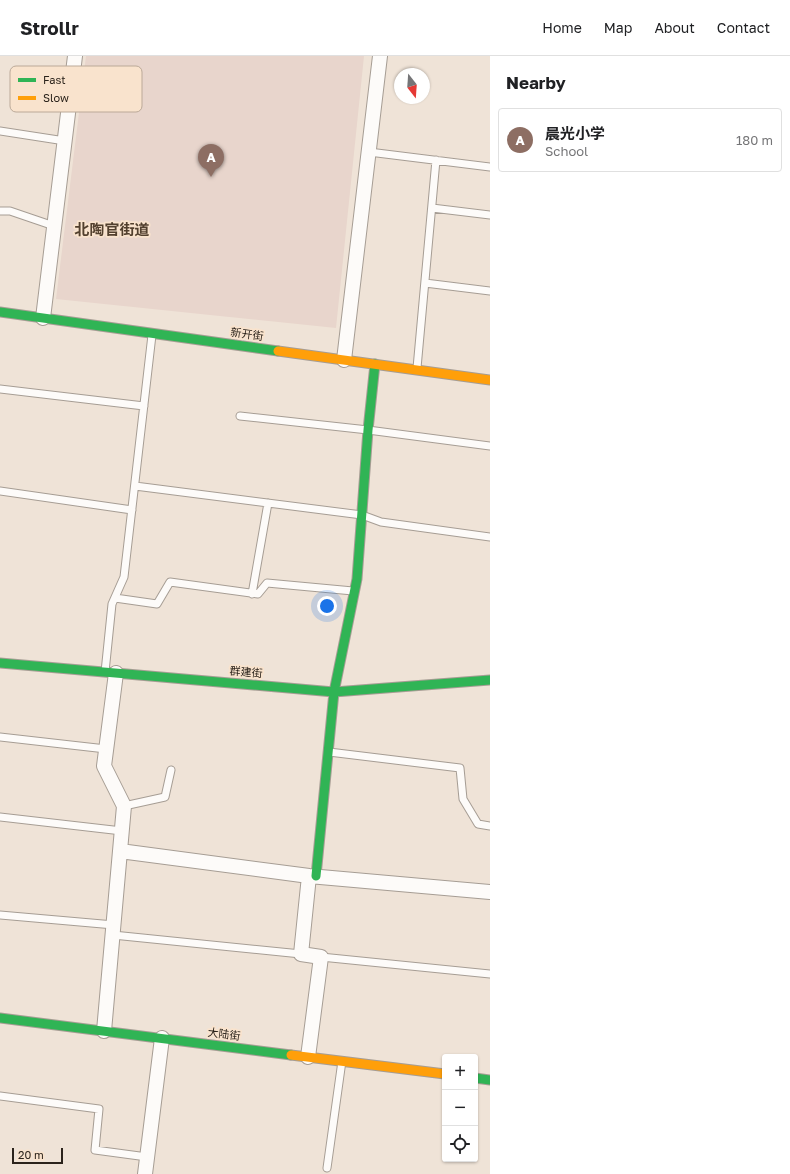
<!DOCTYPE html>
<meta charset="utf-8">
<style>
body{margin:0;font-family:"Golos Text","Noto Sans SC",sans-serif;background:#f2f2f2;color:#202124}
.controls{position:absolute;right:12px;bottom:12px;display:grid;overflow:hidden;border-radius:4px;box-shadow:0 1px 3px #0004}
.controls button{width:36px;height:36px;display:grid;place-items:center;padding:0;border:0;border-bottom:1px solid #e0e0e0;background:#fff;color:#202124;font:20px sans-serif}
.compass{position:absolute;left:394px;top:12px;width:36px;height:36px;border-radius:50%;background:#fff;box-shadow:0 1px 3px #0004;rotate:163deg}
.scale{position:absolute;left:12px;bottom:10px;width:51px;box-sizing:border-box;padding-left:4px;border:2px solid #2b231b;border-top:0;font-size:11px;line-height:14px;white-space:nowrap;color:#2b231b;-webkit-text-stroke:3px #f9e3cd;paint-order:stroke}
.you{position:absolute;left:327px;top:550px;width:14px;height:14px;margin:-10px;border:3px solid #fff;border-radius:50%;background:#1a73e8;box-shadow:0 0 0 6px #1a73e833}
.badge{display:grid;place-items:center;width:26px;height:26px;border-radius:50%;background:#db2777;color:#fff;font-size:13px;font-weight:700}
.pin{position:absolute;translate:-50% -33px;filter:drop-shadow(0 1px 2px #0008)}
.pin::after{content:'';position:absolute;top:21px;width:14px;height:12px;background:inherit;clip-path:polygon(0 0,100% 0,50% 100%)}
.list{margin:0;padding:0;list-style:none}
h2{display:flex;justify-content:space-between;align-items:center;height:52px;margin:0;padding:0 16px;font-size:17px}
h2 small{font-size:13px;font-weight:400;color:#757577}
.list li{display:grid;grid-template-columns:26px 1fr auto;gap:12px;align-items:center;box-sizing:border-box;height:64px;margin:0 8px 8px;padding:0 8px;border:1px solid #e0e0e0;border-radius:4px}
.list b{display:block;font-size:15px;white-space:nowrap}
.list p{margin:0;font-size:13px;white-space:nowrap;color:#757577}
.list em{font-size:13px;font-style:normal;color:#757577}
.icon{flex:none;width:22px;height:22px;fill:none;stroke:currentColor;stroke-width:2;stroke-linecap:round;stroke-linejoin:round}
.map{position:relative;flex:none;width:490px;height:1118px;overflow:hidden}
header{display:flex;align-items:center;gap:24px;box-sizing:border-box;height:56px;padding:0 20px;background:#fff;border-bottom:1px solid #e0e0e0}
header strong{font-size:19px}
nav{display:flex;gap:22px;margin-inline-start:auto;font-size:14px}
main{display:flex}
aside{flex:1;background:#fff}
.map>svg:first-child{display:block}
.education{fill:#e8d5cc}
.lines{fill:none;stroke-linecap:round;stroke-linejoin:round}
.lane-casing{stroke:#a69d94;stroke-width:9}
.street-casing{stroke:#a69d94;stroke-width:16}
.fast-casing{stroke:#a69d94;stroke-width:11}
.slow-casing{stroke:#a69d94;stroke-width:11}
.lane{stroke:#fdfbf9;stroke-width:7}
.street{stroke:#fdfbf9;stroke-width:14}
.fast{stroke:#30b455;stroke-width:9}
.slow{stroke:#ff9f0a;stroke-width:9}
.labels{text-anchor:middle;stroke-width:3.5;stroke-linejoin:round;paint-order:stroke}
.street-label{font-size:11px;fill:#2b231b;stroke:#f9e3cd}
.district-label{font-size:15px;font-weight:bold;fill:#52402e;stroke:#f9e3cd}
.key{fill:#f9e3cd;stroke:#bba998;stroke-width:1}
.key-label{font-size:11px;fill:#2b231b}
</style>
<header>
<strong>Strollr</strong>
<nav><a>Home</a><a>Map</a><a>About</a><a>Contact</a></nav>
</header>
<main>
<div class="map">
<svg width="490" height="1118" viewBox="0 0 490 1118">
<rect width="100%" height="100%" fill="#efe3d7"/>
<!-- education -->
<path class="education" d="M86,0H364L336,272L56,243Z"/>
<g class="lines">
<!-- lane casing -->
<g class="lane-casing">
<path id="lane" d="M0,75L65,85
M369,96L490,111
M432,152L490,159
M0,155H10L54,170
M425,227L490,235
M417,312L436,104
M0,333L144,350
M240,360L368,374L490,390
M135,430L362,459L381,466L490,481
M0,435L132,454
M252,538L268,447
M115,542L157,548L170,526L258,538L267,527L353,535
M105,616L112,548L124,521L152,279
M0,681L106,693
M329,696L460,712L463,743L478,768L490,770
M124,750L165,741L171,714
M0,761L122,775
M0,859L114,869
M113,879L301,898
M321,901L490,918
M0,1040L99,1053L95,1094L147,1101
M327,1112L342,1005"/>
</g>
<!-- street casing -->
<g class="street-casing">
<path id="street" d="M43,262L75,0
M344,304L380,0
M120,795L309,820L490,836
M104,975L124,750L104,710L116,617
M308,1001L321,901L301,898L309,820
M145,1118L162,982"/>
</g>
<!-- fast casing -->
<g class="fast-casing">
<path id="fast" d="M0,256L278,295
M0,607L334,636L490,624
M316,820L334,636L357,523L368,374L375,308
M0,962L291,999
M475,1022L490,1024"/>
</g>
<!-- slow casing -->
<g class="slow-casing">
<path id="slow" d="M278,295L490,324
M291,999L445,1018"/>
</g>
<!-- lane -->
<use href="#lane" class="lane"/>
<!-- street -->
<use href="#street" class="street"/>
<!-- fast -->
<use href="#fast" class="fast"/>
<!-- slow -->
<use href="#slow" class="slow"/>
</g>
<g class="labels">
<!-- street labels -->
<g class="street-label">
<text transform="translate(247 278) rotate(8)" y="4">新开街</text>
<text transform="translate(246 616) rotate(5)" y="4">群建街</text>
<text transform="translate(224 978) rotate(7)" y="4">大陆街</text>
</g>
<!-- district labels -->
<g class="district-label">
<text x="112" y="179">北陶官街道</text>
</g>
</g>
<!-- legend -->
<rect x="10" y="10" width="132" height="46" rx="6" class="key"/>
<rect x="18" y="22" width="18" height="4" fill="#30b455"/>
<rect x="18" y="40" width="18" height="4" fill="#ff9f0a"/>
<g class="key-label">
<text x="43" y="28">Fast</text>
<text x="43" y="46">Slow</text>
</g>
</svg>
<div class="controls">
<button>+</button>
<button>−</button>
<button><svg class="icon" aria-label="locate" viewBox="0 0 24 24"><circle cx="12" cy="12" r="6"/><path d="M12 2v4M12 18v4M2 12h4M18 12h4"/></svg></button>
</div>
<svg class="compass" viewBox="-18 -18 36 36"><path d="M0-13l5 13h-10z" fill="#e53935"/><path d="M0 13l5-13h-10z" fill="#757577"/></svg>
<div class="scale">20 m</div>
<div class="you"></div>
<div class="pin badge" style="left:211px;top:121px;background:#8d6e63">A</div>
</div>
<aside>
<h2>Nearby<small></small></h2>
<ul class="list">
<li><span class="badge" style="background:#8d6e63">A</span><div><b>晨光小学</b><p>School</p></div><em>180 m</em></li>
</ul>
</aside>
</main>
